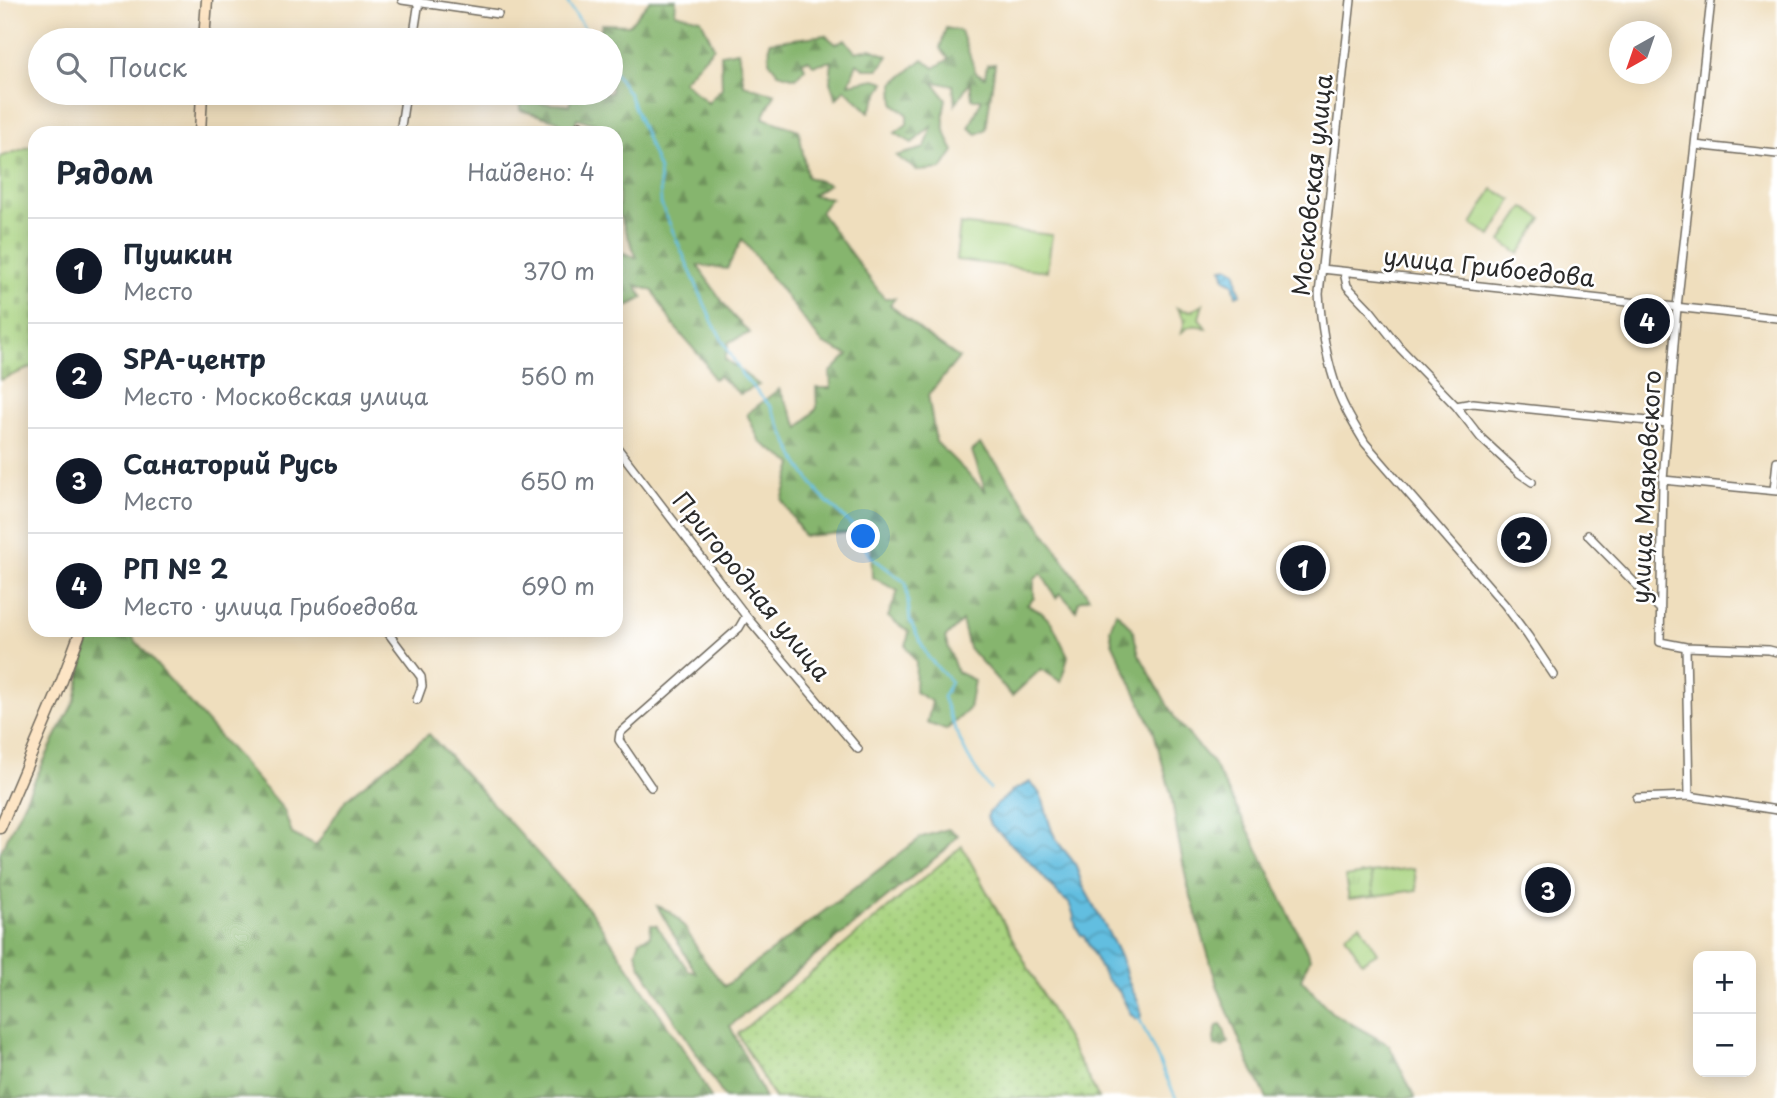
<!DOCTYPE html>
<html lang="ru">
<meta charset="utf-8">
<style>
body{margin:0;font-family:"Playpen Sans",sans-serif;background:#f2f2f3;color:#1f2937}
.controls{position:absolute;right:21px;bottom:21px;display:grid;overflow:hidden;border-radius:14px;box-shadow:0 4px 18px #0003}
.controls button{width:63px;height:63px;display:grid;place-items:center;padding:0;border:0;border-bottom:2px solid #e0e1e3;background:#fff;color:#1f2937;font:35px sans-serif}
.compass{position:absolute;left:1609px;top:21px;width:63px;height:63px;border-radius:50%;background:#fff;box-shadow:0 4px 18px #0003;rotate:220deg}
.you{position:absolute;left:864px;top:537px;width:24px;height:24px;margin:-18px;border:5px solid #fff;border-radius:50%;background:#1a73e8;box-shadow:0 0 0 10px #1a73e833}
.badge{display:grid;place-items:center;width:46px;height:46px;border-radius:50%;background:#111827;color:#fff;font-size:23px;font-weight:700}
.pin{position:absolute;translate:-50% -50%;border:4px solid #fff;box-shadow:0 2px 7px #0006}
.list{margin:0;padding:0;list-style:none}
h2{display:flex;justify-content:space-between;align-items:center;height:91px;margin:0;padding:0 28px;font-size:30px}
h2 small{font-size:23px;font-weight:400;color:#747a83}
.list li{display:grid;grid-template-columns:46px 1fr auto;gap:21px;align-items:center;box-sizing:border-box;height:105px;padding:0 28px;border-top:2px solid #e0e1e3}
.list b{display:block;font-size:26px;white-space:nowrap}
.list p{margin:0;font-size:23px;white-space:nowrap;color:#747a83}
.list em{font-size:23px;font-style:normal;color:#747a83}
.icon{flex:none;width:38px;height:38px;fill:none;stroke:currentColor;stroke-width:2;stroke-linecap:round;stroke-linejoin:round}
.map{position:relative;flex:none;width:1777px;height:1098px;overflow:hidden}
.search{position:absolute;background:#fff;box-shadow:0 4px 18px #0003;left:28px;top:28px;width:595px;height:77px;display:flex;align-items:center;gap:18px;box-sizing:border-box;padding:0 24px;border-radius:38px;color:#747a83;font-size:26px}
.panel{position:absolute;background:#fff;box-shadow:0 4px 18px #0003;left:28px;top:126px;width:595px;height:511px;border-radius:21px}
.map>svg:first-child{display:block}
.grass{fill:url(#grass-dots);stroke:#6a7f55;stroke-width:2}
.forest{fill:url(#forest-firs);stroke:#58704c;stroke-width:2}
.cemetery{fill:url(#cemetery-stones);stroke:#6a7f55;stroke-width:2}
.park{fill:url(#park-tufts);stroke:#6a7f55;stroke-width:2}
.garden{fill:#a8d37f;stroke:#6a7f55;stroke-width:2}
.water{fill:url(#water-waves);stroke:#467486;stroke-width:2}
.lines{fill:none;stroke-linecap:round;stroke-linejoin:round}
.stream{stroke:#62bee0;stroke-width:2.5}
.street-casing{stroke:#706a5e;stroke-width:10}
.secondary-casing{stroke:#706a5e;stroke-width:13}
.street{stroke:#fff;stroke-width:7}
.secondary{stroke:#fde5c5;stroke-width:10}
.labels{text-anchor:middle;stroke-width:5;stroke-linejoin:round;paint-order:stroke}
.street-label{font-size:24px;fill:#2b2b2b;stroke:#fff}
</style>
<div class="map">
<svg width="1777" height="1098" viewBox="0 0 1777 1098">
<defs>
<pattern id="grass-dots" width="8" height="8" patternUnits="userSpaceOnUse" patternTransform="scale(1.75)"><rect width="8" height="8" fill="#a8d37f"/><path d="M2 2h.1M6 6h.1" fill="none" stroke="#91b56e" stroke-width="1.8" stroke-linecap="round"/></pattern>
<pattern id="forest-firs" width="22" height="20" patternUnits="userSpaceOnUse" patternTransform="scale(1.75)"><rect width="22" height="20" fill="#86b56e"/><path d="M5 1l3.5 6h-7zM16 11l3.5 6h-7z" fill="#6e935b"/></pattern>
<pattern id="cemetery-stones" width="16" height="16" patternUnits="userSpaceOnUse" patternTransform="scale(1.75)"><rect width="16" height="16" fill="#a8d37f"/><path d="M2 7V4a2 2 0 0 1 4 0v3zM10 15v-3a2 2 0 0 1 4 0v3z" fill="#91b56e"/></pattern>
<pattern id="park-tufts" width="24" height="20" patternUnits="userSpaceOnUse" patternTransform="scale(1.75)"><rect width="24" height="20" fill="#a8d37f"/><path d="M3 7l-1-3M5 7V3M7 7l1-3M15 17l-1-3M17 17v-4M19 17l1-3" fill="none" stroke="#91b56e"/></pattern>
<pattern id="water-waves" width="16" height="10" patternUnits="userSpaceOnUse" patternTransform="scale(1.75)"><rect width="16" height="10" fill="#62bee0"/><path d="M0 5q4-4 8 0t8 0" fill="none" stroke="#519bb6"/></pattern>
</defs>
<rect width="100%" height="100%" fill="#fff"/>
<filter id="ink" filterUnits="userSpaceOnUse"><feTurbulence type="fractalNoise" baseFrequency=".0143" numOctaves="2"/><feDisplacementMap in="SourceGraphic" scale="14" xChannelSelector="R" yChannelSelector="G"/><feConvolveMatrix kernelMatrix="1 2 1 2 8 2 1 2 1" color-interpolation-filters="sRGB"/></filter>
<filter id="wash" filterUnits="userSpaceOnUse"><feTurbulence type="fractalNoise" baseFrequency=".00686" numOctaves="4" result="noise"/><feDisplacementMap in="SourceGraphic" scale="28" xChannelSelector="R" yChannelSelector="G"/><feGaussianBlur stdDeviation="1.57" result="paint"/><feColorMatrix in="noise" values="0 0 0 0 0 0 0 0 0 0 0 0 0 0 0 0 0 1.4 0 .05"/><feComposite in="paint" operator="in"/></filter>
<g filter="url(#wash)">
<rect width="100%" height="100%" fill="#efdebd"/>
<!-- grass -->
<path class="grass" d="M1203,304L1199,318L1206,328C1196,324 1190,325 1182,332L1185,320L1177,308C1188,313 1194,311 1203,304Z
M962,846L1099,1098H774L738,1034Z"/>
<!-- forest -->
<path class="forest" d="M650,0H676L675,13L701,19L714,47L683,81L708,103L722,88L721,54L738,51L744,85L775,94L763,118L799,130L807,177L829,184L812,195L831,198L820,212L884,298H895L890,305L929,337L959,358L928,395L936,442L986,492L972,451L980,444L999,466L1089,597L1079,601L1076,610L1060,593L1056,598L1041,573L1034,580V598L1027,605L1041,612L1052,623L1068,656L1061,682L1041,669L1012,696L969,648L962,621L945,638L957,672L974,680L969,709L946,730L927,723L932,702L915,692L916,662L906,646L909,632L888,617L898,591L872,577L871,531L804,536L782,500L793,464L760,442L747,414L779,389L799,428L817,408L816,388H831L830,373L848,355L822,343L742,239L727,269L697,265L732,315L750,333L729,342L725,359L759,385L740,394L719,376L713,379L704,361L673,325L653,291L636,285L643,298L616,312V250L637,258L619,214V192L616,189V135L618,131L577,118L572,133H565L558,121L520,110L523,93H540L539,103L569,105L573,93H611V40H597L602,24L629,25Z
M946,28L961,31L976,73L985,77L987,65L995,64L986,129L977,134L969,128L982,99H972L970,81L955,105L953,85L933,82L946,99C941,118 943,134 954,151L942,169L918,171L896,156L925,148L932,126L912,143L895,133L907,124V114L894,104L893,84L923,59L934,68L949,59L940,48Z
M825,35L836,44L845,39L855,52L871,49L888,56L879,69H865L857,63L849,84L875,79L885,82L869,112L845,89L836,99L830,82L832,61L813,65L809,60L802,61L805,68L796,78L778,73L769,61L770,42Z
M1116,612L1132,628L1139,654L1176,720L1213,763L1253,839L1310,958L1301,979L1331,1012L1389,1045L1415,1098H1267L1249,1063L1218,988L1187,883L1177,832L1171,794L1153,729L1112,642L1110,629Z
M91,630H126L284,810L292,834L316,846L346,799L429,734L593,914L689,1058L711,1098H0V853L55,738L75,700Z
M948,829L958,835L945,850L730,1026L765,1098H725L641,967L636,952L640,940L650,936L651,925H656L689,971L696,973L657,906C681,912 689,937 701,955C708,966 717,976 725,986L922,837Z
M1221,1025L1224,1030L1228,1043L1223,1047L1215,1046L1214,1038L1217,1026Z"/>
<!-- cemetery -->
<path class="cemetery" d="M35,145V366L0,380V157Z"/>
<!-- park -->
<path class="park" d="M1371,873L1374,896L1349,899L1345,877Z"/>
<!-- garden -->
<path class="garden" d="M1493,189L1512,200L1491,236L1472,224Z
M1524,207L1542,219L1519,254L1501,241Z
M960,224L1052,235L1047,271L956,260Z
M1414,868L1417,890L1374,896L1371,873Z
M1360,924L1377,953L1362,962L1345,935Z"/>
<!-- water -->
<path class="water" d="M1229,267L1236,271L1238,286L1241,294L1236,296L1233,283L1225,279L1222,268Z
M1030,782C1049,800 1044,815 1054,835C1060,848 1070,855 1076,866C1079,873 1080,880 1083,886C1096,910 1110,934 1121,959C1125,967 1126,976 1130,985C1134,996 1144,1006 1140,1019H1136L1130,1013L1119,991L1106,979L1084,936L1081,935L1076,927L1073,913L1069,903L1059,895L1031,863L990,824L987,817L990,811L1012,791Z"/>
<g class="lines">
<!-- stream -->
<path class="stream" d="M566,0L592,40
M611,67L629,94L659,170L661,204L713,323L742,375L771,407L798,463L820,495L856,529L869,555L906,583L910,621L928,657L951,682L943,697C955,730 967,762 990,789
M1139,1018L1176,1098"/>
</g>
</g>
<g filter="url(#ink)">
<g class="lines">
<!-- street casing -->
<g class="street-casing">
<path id="street" d="M402,0L498,14
M1351,0L1319,294C1321,322 1325,352 1334,380C1340,402 1353,423 1365,443L1505,605L1528,636L1554,675
M1711,0L1677,307L1663,480L1660,642L1686,647L1769,650L1777,652
M413,40L419,1
M400,133L406,93
M578,133L580,125
M1695,145L1777,154
M1322,269L1777,318
M1344,272L1347,286L1370,310L1400,348L1456,406L1481,438L1519,473L1532,482
M1456,406L1473,403L1668,423
M616,446L746,616L858,749
M1663,480L1777,491
M1774,490L1777,461
M1588,535L1661,610
M386,630L421,677L422,686L417,700
M1686,647L1689,796
M651,787L619,740L620,733L739,628L746,616
M1637,798L1689,796L1777,810"/>
</g>
<!-- secondary casing -->
<g class="secondary-casing">
<path id="secondary" d="M204,40L207,0
M200,133L202,93
M0,828L57,694L81,630"/>
</g>
<!-- street -->
<use href="#street" class="street"/>
<!-- secondary -->
<use href="#secondary" class="secondary"/>
</g>
</g>
<g class="labels">
<!-- street labels -->
<g class="street-label">
<text transform="translate(1313 185) rotate(-84)" y="8">Московская улица</text>
<text transform="translate(1489 268) rotate(6)" y="8">улица Грибоедова</text>
<text transform="translate(1647 487) rotate(-87)" y="8">улица Маяковского</text>
<text transform="translate(751 587) rotate(51)" y="8">Пригородная улица</text>
</g>
</g>
</svg>
<div class="controls">
<button>+</button>
<button>−</button>
</div>
<svg class="compass" viewBox="-18 -18 36 36"><path d="M0-13l5 13h-10z" fill="#e53935"/><path d="M0 13l5-13h-10z" fill="#747a83"/></svg>
<div class="you"></div>
<div class="pin badge" style="left:1303px;top:568px">1</div>
<div class="pin badge" style="left:1524px;top:540px">2</div>
<div class="pin badge" style="left:1548px;top:890px">3</div>
<div class="pin badge" style="left:1647px;top:321px">4</div>
<div class="search"><svg class="icon" aria-label="search" viewBox="0 0 24 24"><circle cx="10" cy="10" r="6"/><path d="M15 15l6 6"/></svg>Поиск</div>
<section class="panel">
<h2>Рядом<small>Найдено: 4</small></h2>
<ul class="list">
<li><span class="badge">1</span><div><b>Пушкин</b><p>Место</p></div><em>370 m</em></li>
<li><span class="badge">2</span><div><b>SPA-центр</b><p>Место · Московская улица</p></div><em>560 m</em></li>
<li><span class="badge">3</span><div><b>Санаторий Русь</b><p>Место</p></div><em>650 m</em></li>
<li><span class="badge">4</span><div><b>РП № 2</b><p>Место · улица Грибоедова</p></div><em>690 m</em></li>
</ul>
</section>
</div>
